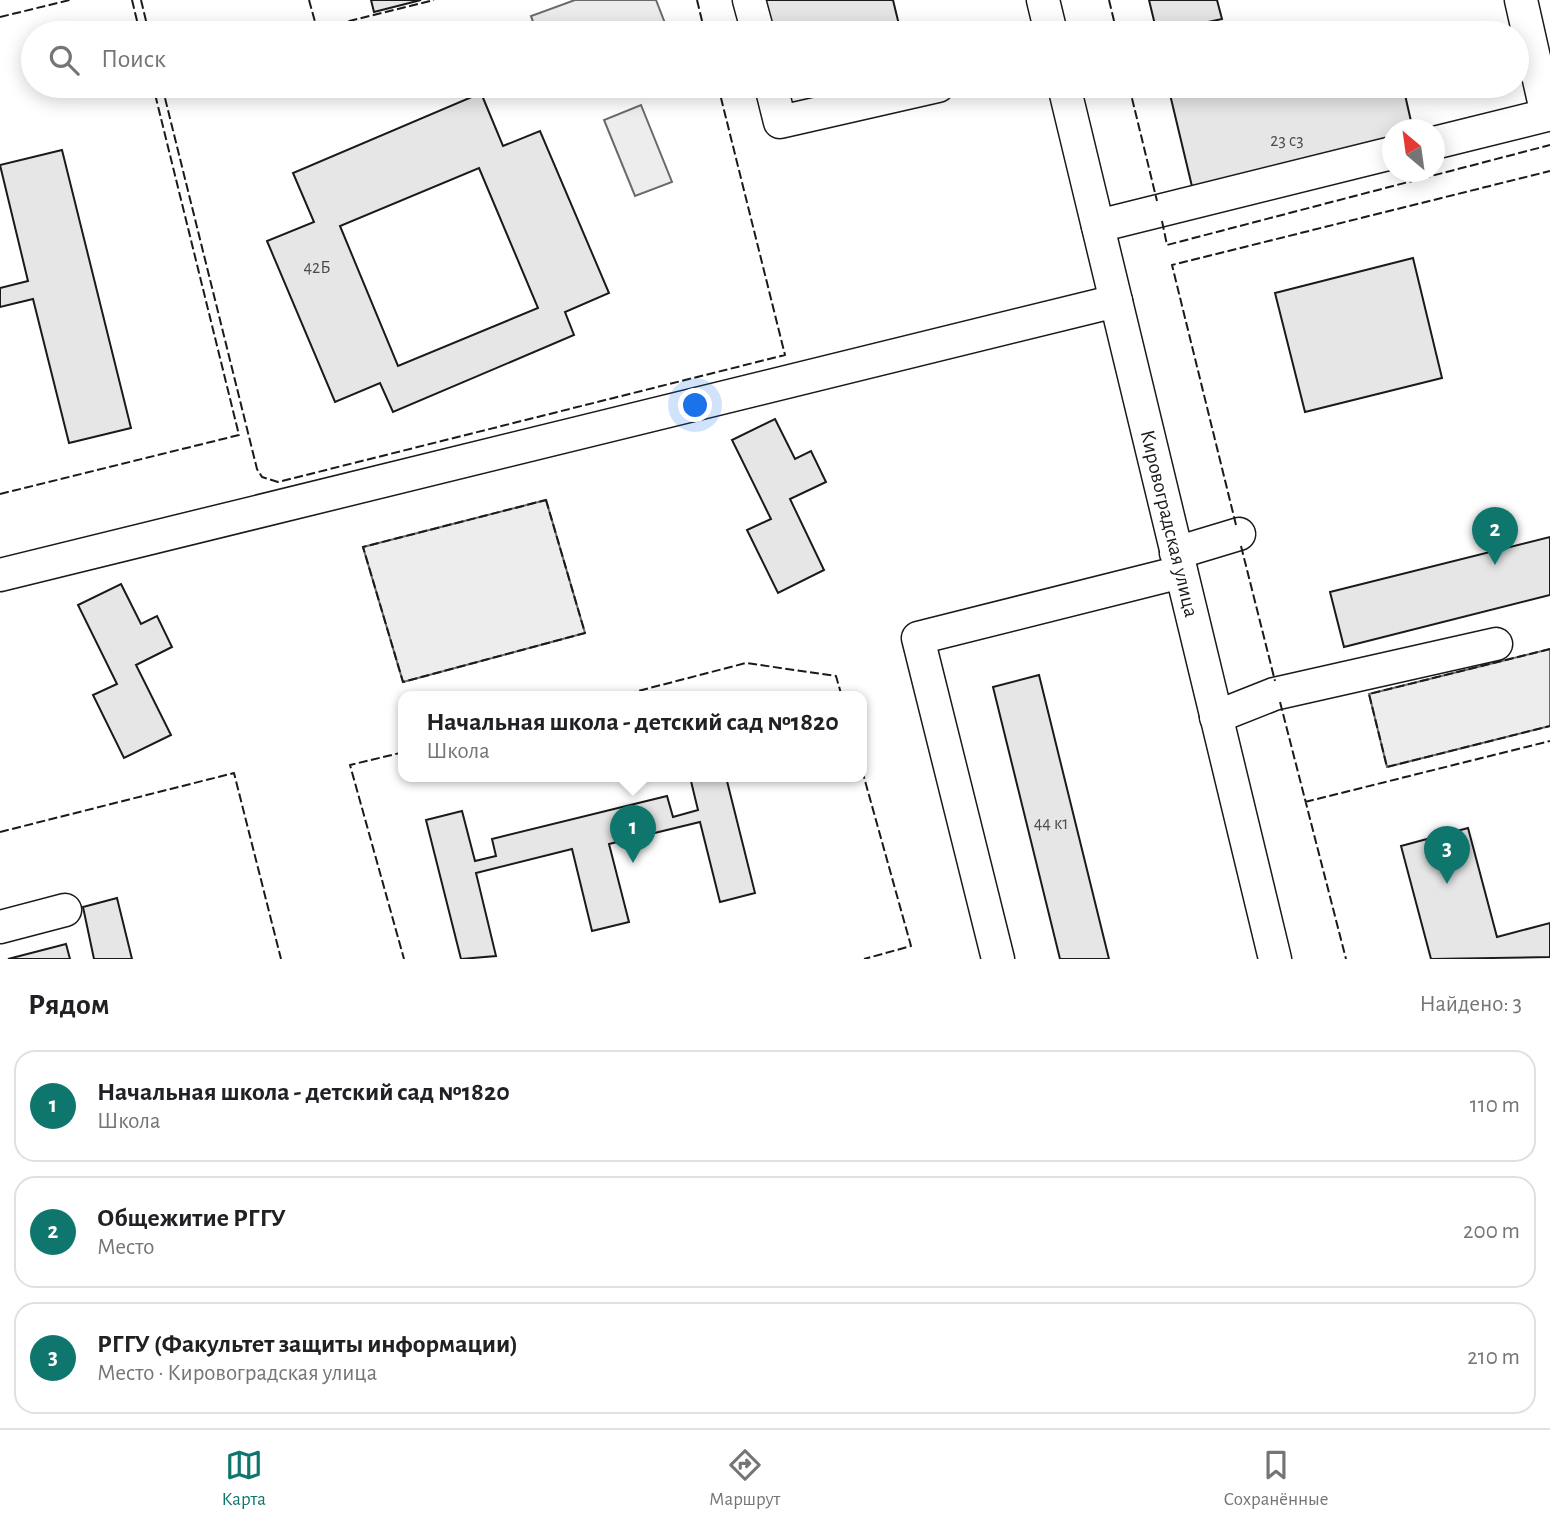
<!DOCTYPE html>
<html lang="ru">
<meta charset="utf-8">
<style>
body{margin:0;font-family:"Alegreya Sans",sans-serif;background:#f6f6f6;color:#202124}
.compass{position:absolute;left:1382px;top:119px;width:63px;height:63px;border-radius:50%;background:#fff;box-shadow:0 4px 18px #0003;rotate:331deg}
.you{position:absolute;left:696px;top:406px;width:24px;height:24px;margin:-18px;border:5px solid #fff;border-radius:50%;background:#1a73e8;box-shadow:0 0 0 10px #1a73e833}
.badge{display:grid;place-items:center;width:46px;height:46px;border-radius:50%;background:#0f766e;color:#fff;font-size:23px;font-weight:700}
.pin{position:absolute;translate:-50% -58px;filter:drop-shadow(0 2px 4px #0008)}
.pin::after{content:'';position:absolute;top:37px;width:24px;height:21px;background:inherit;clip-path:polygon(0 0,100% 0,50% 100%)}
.popup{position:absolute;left:398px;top:691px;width:469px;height:91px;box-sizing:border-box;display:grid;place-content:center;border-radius:14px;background:#fff;filter:drop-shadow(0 2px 5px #0005);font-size:23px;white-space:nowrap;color:#757577}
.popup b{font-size:26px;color:#202124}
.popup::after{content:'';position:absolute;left:50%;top:100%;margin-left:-14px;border:14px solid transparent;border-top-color:#fff}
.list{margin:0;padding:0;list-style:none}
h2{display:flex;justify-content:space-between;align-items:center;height:91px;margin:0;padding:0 28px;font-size:30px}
h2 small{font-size:23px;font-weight:400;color:#757577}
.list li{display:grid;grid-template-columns:46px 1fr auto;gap:21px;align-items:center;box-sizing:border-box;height:112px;margin:0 14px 14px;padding:0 14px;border:2px solid #e0e0e0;border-radius:21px}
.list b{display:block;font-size:26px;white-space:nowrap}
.list p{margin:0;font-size:23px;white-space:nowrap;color:#757577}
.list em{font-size:23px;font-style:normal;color:#757577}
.icon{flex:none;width:38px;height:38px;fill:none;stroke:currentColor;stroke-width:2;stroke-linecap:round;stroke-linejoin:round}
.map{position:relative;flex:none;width:1550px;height:959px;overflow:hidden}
.search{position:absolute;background:#fff;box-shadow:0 4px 18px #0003;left:21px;right:21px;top:21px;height:77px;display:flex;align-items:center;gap:18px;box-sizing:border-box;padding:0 24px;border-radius:38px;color:#757577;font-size:26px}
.sheet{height:469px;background:#fff}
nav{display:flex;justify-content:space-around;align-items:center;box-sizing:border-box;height:98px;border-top:2px solid #e0e0e0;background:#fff;font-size:19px;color:#757577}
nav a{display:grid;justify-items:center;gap:4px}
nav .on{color:#0f766e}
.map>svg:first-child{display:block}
.built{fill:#ededed;stroke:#6a6a6a;stroke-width:2}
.building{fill:#e6e6e6;stroke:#1a1a1a;stroke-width:2;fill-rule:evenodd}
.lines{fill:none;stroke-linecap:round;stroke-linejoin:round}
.minor-casing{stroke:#1a1a1a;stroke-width:35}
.minor{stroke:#fff;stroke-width:32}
.fence{stroke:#1a1a1a;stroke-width:2;stroke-dasharray:9 3.5;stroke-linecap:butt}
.labels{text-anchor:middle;stroke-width:5;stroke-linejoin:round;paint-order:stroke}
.number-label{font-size:18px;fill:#4d4d4d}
.street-label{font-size:21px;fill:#1a1a1a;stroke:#fff}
</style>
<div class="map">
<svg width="1550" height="959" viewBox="0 0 1550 959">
<rect width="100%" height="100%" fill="#fff"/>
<!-- built -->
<path class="built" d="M575,0H656L668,31L537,33L531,16Z
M641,105L672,182L635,196L604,120Z
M546,500L585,633L403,682L363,547Z
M1550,649V726L1387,767L1369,694Z"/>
<!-- building -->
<path class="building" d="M371,0H421L374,12Z
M756,0H893L901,33H765Z
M1149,0H1217L1222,19L1194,25L1196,33H1183L1181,28L1157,33Z
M1168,86H1403L1413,130H1392V151L1195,199Z
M481,93L503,146L540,131L609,293L565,312L574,335L393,412L380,383L335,402L267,241L314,222L293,173ZM479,168L538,308L398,366L340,226Z
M62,150L131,428L69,443L33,299L0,307V288L28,281L0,165Z
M1413,258L1442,378L1305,412L1275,293Z
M775,419L795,459L811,451L826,482L790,499L824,570L778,593L747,530L771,519L732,440Z
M1550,537V595L1344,647L1330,592Z
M121,584L141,624L157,616L172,647L136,665L171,735L124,758L93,695L117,684L78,605Z
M1039,675L1109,959H1060L993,687Z
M690,777H726L755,893L720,902L700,822L609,844L629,922L592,931L572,849L476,873L496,956L461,959L426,820L462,811L475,861L496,856L492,839L667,796L673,817L698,810Z
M1468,828L1497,937L1550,923V957L1431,959L1401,846Z
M117,898L132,959H94L83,907Z
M66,944L70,959H8Z"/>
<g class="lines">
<!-- minor casing -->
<g class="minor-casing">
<g id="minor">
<path d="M749,0L758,33"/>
<path d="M1043,0L1051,33"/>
<path d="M771,86L780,122L938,86"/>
<path id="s1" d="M1064,86L1275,959"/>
<path d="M1434,143L1547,115L1521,0"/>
<path d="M1098,226L1392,153"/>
<path d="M1176,553L1239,534"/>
<path d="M0,575L1116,301"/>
<path d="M1216,717L1274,694L1496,644"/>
<path d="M0,927L65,910"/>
<path d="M998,959L918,638L1181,572"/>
</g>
</g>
<!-- minor -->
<use href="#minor" class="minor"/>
<!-- fence -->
<path class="fence" d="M132,0L140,33
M141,0L149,33
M309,0L317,29L434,0
M697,0L705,33
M1109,0L1117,33
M0,17L70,0
M162,86L257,469L262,477L278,482L785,355L718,86
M1129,86L1157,201
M1162,221L1167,245L1550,145
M0,494L239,435L153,86
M546,500L585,633L403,682L363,547Z
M1236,525L1172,265L1550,171
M1241,546L1275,681
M1550,649L1369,694L1387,767L1550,726
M615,697L746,663L836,676L842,697
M1280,702L1346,959
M404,752L350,765L404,959
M862,770L911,946L864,959
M1305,802L1550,741
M0,832L234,773L281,959"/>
</g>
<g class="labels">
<!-- number labels -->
<g class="number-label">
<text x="1287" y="146">23 с3</text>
<text x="317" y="273">42Б</text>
<text x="1051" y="829">44 к1</text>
</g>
<!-- street labels -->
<g class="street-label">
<text dy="7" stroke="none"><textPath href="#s1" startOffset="450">Кировоградская улица</textPath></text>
</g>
</g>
</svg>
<svg class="compass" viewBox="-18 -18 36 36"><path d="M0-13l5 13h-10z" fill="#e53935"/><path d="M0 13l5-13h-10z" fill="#757577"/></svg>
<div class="you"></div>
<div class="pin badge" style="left:633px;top:863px">1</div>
<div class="popup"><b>Начальная школа - детский сад №1820</b>Школа</div>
<div class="pin badge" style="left:1495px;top:565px">2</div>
<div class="pin badge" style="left:1447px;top:884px">3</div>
<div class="search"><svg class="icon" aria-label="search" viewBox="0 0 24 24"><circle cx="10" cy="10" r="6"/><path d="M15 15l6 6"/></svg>Поиск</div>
</div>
<section class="sheet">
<h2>Рядом<small>Найдено: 3</small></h2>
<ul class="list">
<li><span class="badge">1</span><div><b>Начальная школа - детский сад №1820</b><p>Школа</p></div><em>110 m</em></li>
<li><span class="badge">2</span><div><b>Общежитие РГГУ</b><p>Место</p></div><em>200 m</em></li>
<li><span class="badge">3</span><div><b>РГГУ (Факультет защиты информации)</b><p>Место · Кировоградская улица</p></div><em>210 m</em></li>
</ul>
</section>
<nav>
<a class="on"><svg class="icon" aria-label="map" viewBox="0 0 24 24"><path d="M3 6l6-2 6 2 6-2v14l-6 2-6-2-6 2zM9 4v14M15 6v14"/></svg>Карта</a>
<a><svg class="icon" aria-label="directions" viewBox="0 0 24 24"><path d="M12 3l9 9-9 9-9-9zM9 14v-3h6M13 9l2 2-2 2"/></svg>Маршрут</a>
<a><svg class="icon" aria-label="saved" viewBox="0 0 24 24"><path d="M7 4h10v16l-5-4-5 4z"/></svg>Сохранённые</a>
</nav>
